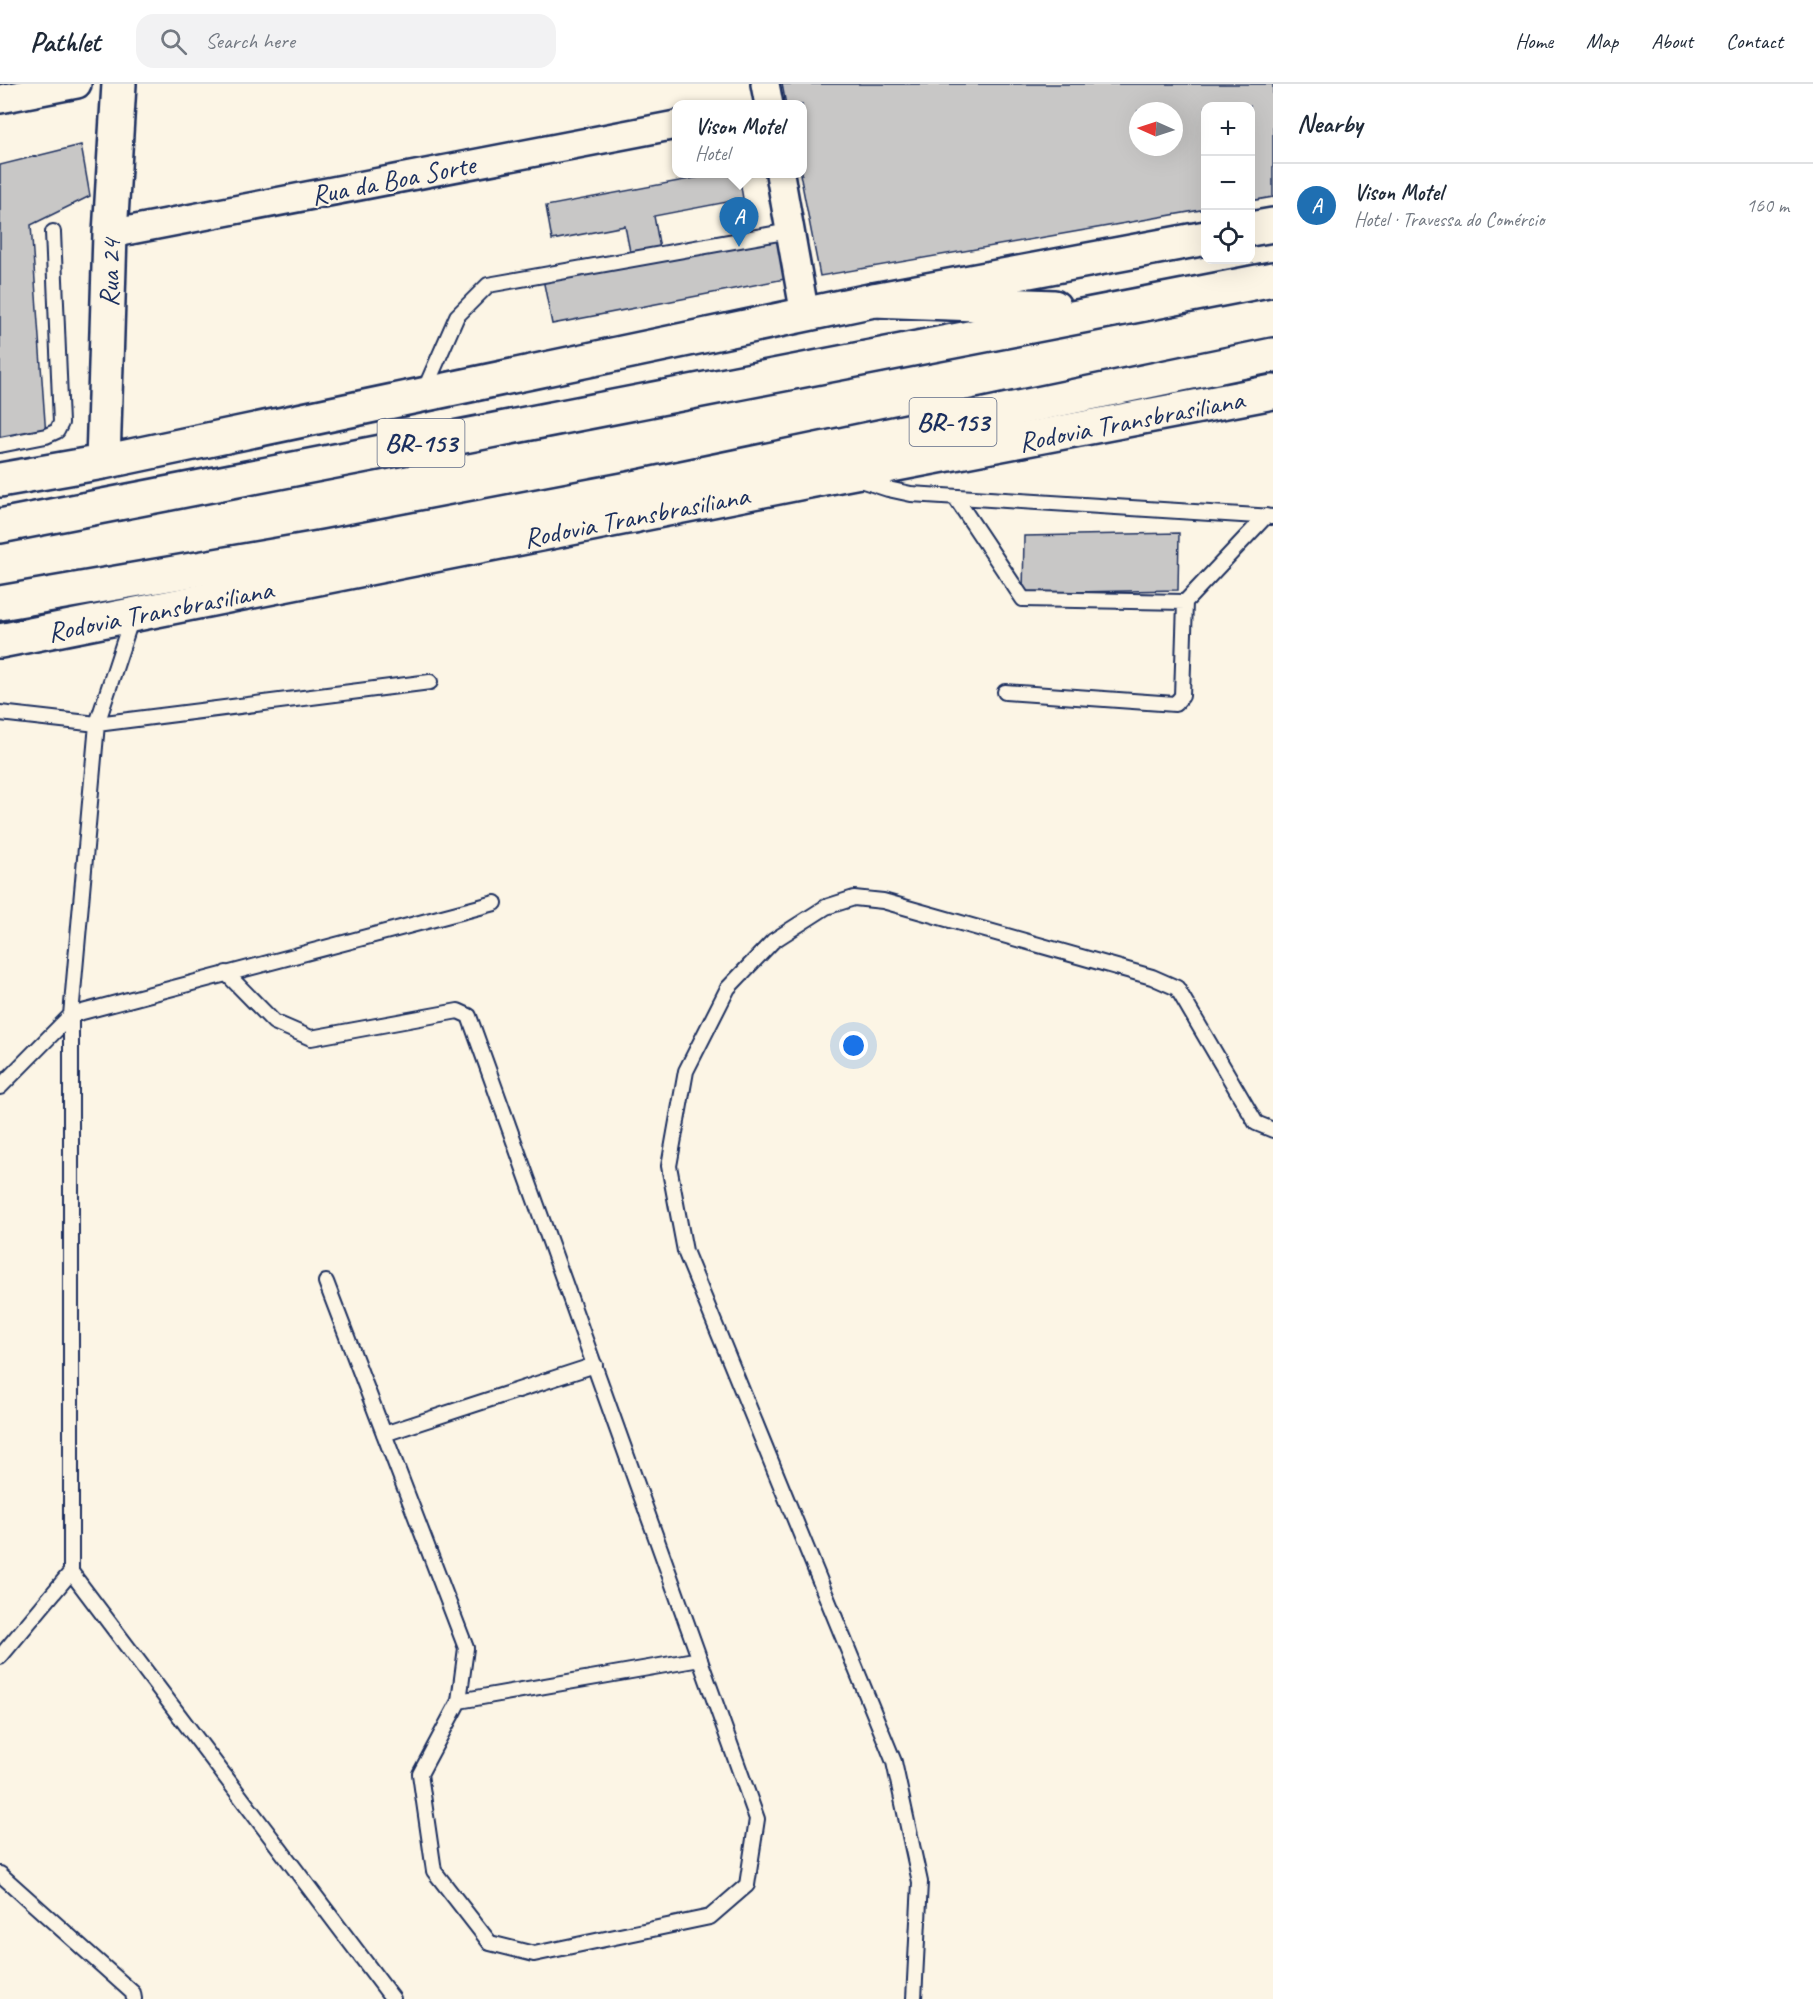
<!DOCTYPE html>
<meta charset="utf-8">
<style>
body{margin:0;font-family:Caveat,sans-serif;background:#f2f2f3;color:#1f2937}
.controls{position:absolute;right:18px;top:18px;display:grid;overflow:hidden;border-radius:12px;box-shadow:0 6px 24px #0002}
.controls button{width:54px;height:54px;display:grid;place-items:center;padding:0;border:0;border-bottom:2px solid #e0e1e3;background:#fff;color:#1f2937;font:30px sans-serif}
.compass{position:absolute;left:1129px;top:18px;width:54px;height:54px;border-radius:50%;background:#fff;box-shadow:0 6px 24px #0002;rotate:273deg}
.you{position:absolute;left:854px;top:962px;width:21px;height:21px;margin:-15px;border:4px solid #fff;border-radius:50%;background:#1a73e8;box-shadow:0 0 0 9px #1a73e833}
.badge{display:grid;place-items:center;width:39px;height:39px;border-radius:50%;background:#1f6fb2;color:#fff;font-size:20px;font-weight:700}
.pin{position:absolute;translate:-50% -50px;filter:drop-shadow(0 2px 3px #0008)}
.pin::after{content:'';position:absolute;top:32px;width:21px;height:18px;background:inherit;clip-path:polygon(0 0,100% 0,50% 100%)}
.popup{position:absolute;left:672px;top:16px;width:135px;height:78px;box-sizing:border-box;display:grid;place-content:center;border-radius:12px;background:#fff;filter:drop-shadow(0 2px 4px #0005);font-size:20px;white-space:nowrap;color:#747a83}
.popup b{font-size:22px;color:#1f2937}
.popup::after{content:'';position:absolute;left:50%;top:100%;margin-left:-12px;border:12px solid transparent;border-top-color:#fff}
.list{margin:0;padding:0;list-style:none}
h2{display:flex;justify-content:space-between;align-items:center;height:78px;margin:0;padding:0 24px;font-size:26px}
h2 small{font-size:20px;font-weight:400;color:#747a83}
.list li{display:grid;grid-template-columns:39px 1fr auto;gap:18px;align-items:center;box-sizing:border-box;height:84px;padding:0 24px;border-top:2px solid #e0e1e3}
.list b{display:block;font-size:22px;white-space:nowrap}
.list p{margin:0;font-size:20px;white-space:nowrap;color:#747a83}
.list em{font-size:20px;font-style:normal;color:#747a83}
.icon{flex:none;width:33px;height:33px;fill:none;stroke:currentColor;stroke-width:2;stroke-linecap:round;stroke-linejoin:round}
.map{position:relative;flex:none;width:1273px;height:1915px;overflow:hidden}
header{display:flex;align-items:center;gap:36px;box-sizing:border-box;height:84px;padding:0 30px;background:#fff;border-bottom:2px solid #e0e1e3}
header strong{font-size:28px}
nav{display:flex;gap:33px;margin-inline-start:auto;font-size:21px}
.search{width:420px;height:54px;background:#f2f2f3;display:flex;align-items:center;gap:15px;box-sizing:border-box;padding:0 21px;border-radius:18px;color:#747a83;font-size:22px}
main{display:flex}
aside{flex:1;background:#fff}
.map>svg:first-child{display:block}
.building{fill:#c8c7c6;stroke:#1b2f5e;stroke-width:1.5;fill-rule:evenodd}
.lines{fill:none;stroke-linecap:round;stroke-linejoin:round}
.lane-casing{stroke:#1b2f5e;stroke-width:18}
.street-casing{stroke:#1b2f5e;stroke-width:32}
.secondary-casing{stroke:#1b2f5e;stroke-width:38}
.highway-casing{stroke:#1b2f5e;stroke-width:38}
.lane{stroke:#fcf5e5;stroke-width:14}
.street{stroke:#fcf5e5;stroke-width:27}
.secondary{stroke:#fcf5e5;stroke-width:33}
.highway{stroke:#fcf5e5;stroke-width:33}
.labels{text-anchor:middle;stroke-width:4.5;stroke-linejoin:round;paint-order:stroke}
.shield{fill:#fcf5e5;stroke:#5e6a86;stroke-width:1.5}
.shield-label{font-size:27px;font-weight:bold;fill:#1b2f5e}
.street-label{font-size:28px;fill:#1b2f5e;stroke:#fcf5e5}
</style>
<header>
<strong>Pathlet</strong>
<div class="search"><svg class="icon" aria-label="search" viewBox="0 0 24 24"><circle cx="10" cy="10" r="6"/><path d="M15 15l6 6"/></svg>Search here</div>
<nav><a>Home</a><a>Map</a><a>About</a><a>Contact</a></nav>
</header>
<main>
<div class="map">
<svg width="1273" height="1915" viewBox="0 0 1273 1915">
<rect width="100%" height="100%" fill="#fcf5e5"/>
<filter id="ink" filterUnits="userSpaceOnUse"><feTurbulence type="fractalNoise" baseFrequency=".0167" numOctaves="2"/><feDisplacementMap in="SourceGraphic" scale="12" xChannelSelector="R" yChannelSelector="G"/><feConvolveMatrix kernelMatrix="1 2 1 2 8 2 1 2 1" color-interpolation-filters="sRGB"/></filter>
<g filter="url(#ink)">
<!-- building -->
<path class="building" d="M782,0H1273V113L1250,117V22H1206V125L820,192L800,90H802V21H786ZM1138,27H1174V63H1138Z
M81,61L90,112L31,141L46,352L0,357V81Z
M716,90H739L743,115L654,132L661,170L776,148L785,195L552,240L543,195L632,178L625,142L552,156L546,122Z
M1179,449L1178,506L1023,509L1024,452Z"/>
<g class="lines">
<!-- lane casing -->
<g class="lane-casing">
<path id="lane" d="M424,307L457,232L488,201L790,147
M0,361L46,352L57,347L61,339L53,148
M857,395L888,405L911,410L1273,433
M955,413L1023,515L1185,518L1266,432
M1005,608L1175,620L1182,612L1185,518
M0,629L97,640L132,533
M226,889L274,938L311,954L458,927L469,932L757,1735L747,1801L710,1833L534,1870L490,1859L434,1787L420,1690L459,1617L466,1564L326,1198
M0,1003L71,931L495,819
M384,1350L595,1281
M0,1573L71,1488
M459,1617L700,1575
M0,1790L133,1909L134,1915
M393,1915L71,1488V931L97,640L430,598
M914,1915L920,1798L894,1678L685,1167L669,1082L686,987L728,904L773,857L826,823L854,814L883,817L1152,893L1177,904L1256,1039L1273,1046"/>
</g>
<!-- street casing -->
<g class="street-casing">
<path id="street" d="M765,0L769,21
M0,15L77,0
M780,90L805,231
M110,150L676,41"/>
</g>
<!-- secondary casing -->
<g class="secondary-casing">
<path id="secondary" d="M1250,145L1273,141
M103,378L110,150L119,0
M0,396L103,378L874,216L1206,154
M0,557L844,390L1273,308"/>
</g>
<!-- highway casing -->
<g class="highway-casing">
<path id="highway" d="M874,216L1054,223
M562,435L634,432
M0,442L1273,195
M0,519L325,463L634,404L1273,271"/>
</g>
<!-- lane -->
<use href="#lane" class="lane"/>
<!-- street -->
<use href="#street" class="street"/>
<!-- secondary -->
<use href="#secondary" class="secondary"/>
<!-- highway -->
<use href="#highway" class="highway"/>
</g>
</g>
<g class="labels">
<!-- shield labels -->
<g class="shield">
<rect x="909.5" y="314" width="87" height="48" rx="4.5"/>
<rect x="377.5" y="335" width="87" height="48" rx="4.5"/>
</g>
<g class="shield-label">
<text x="953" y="347">BR-153</text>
<text x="421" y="368">BR-153</text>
</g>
<!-- street labels -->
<g class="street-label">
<text transform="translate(393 95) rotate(-11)" y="10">Rua da Boa Sorte</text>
<text transform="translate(109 189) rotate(-88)" y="10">Rua 24</text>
<text transform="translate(1131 336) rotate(-11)" y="10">Rodovia Transbrasiliana</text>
<text transform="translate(636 432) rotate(-11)" y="10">Rodovia Transbrasiliana</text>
<text transform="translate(160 526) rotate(-11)" y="10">Rodovia Transbrasiliana</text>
</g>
</g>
</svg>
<div class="controls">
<button>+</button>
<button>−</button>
<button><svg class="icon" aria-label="locate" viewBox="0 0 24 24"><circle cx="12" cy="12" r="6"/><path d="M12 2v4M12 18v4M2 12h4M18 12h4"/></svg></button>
</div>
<svg class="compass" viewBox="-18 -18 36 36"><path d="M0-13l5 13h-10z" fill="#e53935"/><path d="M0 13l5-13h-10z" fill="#747a83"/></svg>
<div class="you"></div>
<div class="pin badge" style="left:739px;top:163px">A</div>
<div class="popup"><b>Vison Motel</b>Hotel</div>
</div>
<aside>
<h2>Nearby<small></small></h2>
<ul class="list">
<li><span class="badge">A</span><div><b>Vison Motel</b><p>Hotel · Travessa do Comércio</p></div><em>160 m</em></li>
</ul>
</aside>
</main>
